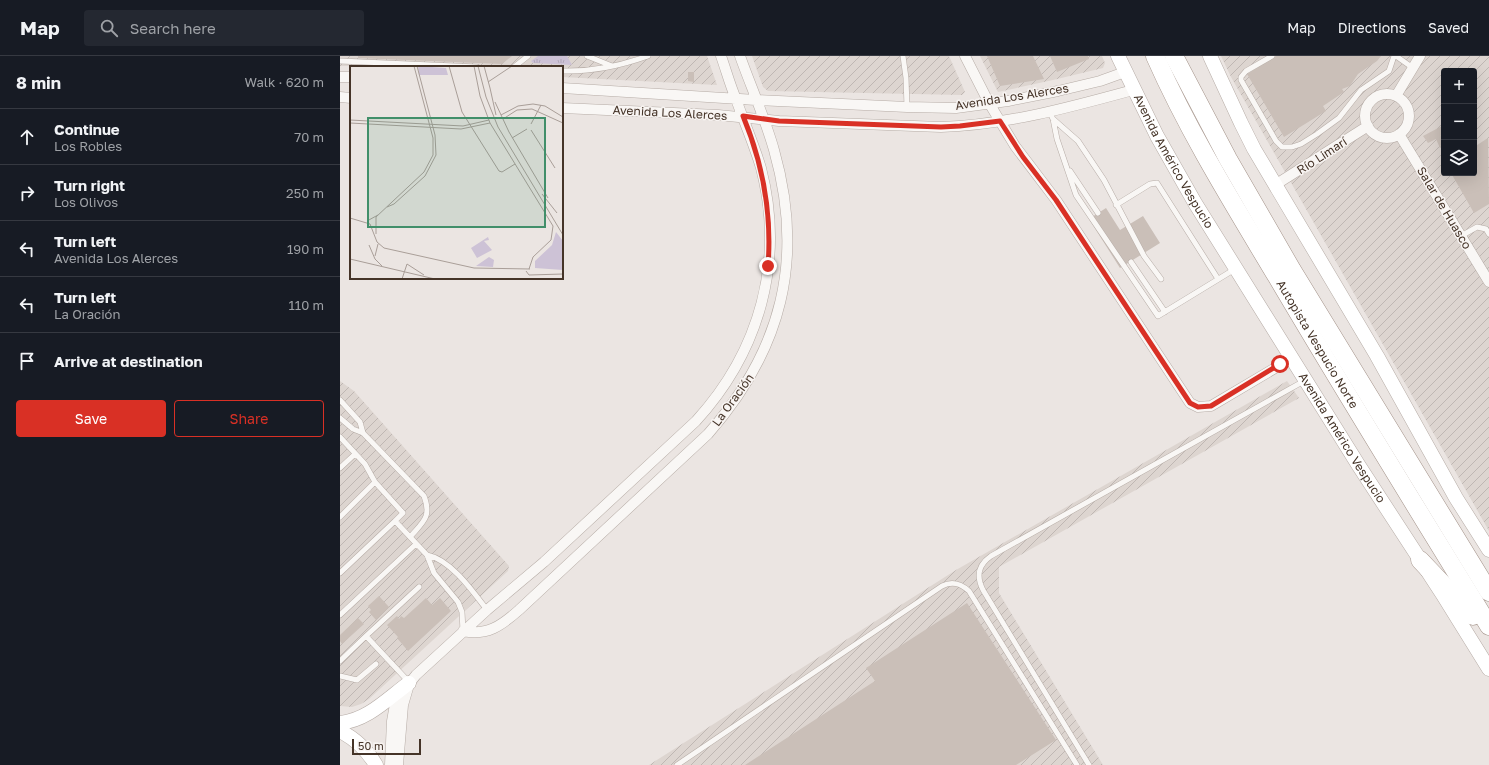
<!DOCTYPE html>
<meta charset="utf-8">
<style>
body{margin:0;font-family:"Golos Text",sans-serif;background:#242831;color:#f1f3f6}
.controls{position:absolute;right:12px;top:12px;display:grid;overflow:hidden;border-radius:4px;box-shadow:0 4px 16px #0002}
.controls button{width:36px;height:36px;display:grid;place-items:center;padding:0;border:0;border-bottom:1px solid #363941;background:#171b24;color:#f1f3f6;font:20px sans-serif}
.scale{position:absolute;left:12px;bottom:10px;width:69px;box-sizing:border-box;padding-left:4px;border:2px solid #453428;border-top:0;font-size:11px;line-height:14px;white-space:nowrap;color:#453428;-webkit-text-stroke:3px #f8f4f2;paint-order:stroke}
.stop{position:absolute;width:12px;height:12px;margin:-9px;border:3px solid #d93025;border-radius:50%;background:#fff}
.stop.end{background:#d93025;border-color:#fff;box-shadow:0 1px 4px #0008}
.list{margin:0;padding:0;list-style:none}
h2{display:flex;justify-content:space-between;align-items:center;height:52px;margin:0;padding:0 16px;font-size:17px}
h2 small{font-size:13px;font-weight:400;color:#9ea1a6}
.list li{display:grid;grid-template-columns:26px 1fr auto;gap:12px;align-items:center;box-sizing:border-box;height:56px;padding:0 16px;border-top:1px solid #363941}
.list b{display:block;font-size:15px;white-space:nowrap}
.list p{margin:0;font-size:13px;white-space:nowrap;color:#9ea1a6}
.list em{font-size:13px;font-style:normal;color:#9ea1a6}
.actions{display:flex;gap:8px;padding:12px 16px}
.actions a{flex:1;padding:9px 0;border:1px solid #d93025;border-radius:4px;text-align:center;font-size:14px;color:#d93025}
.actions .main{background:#d93025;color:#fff}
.icon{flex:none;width:22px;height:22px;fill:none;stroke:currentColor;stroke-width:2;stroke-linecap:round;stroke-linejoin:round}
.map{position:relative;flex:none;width:1149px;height:709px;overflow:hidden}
header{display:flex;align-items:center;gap:24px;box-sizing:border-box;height:56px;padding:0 20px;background:#171b24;border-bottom:1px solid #363941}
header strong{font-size:19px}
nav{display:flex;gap:22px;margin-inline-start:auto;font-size:14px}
.search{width:280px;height:36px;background:#242831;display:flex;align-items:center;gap:10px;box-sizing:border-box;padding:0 14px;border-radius:4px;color:#9ea1a6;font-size:15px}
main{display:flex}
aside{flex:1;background:#171b24}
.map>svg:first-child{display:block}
.industrial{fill:url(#industrial-furrows);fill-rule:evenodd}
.grass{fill:url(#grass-tufts)}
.building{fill:#cabfb8}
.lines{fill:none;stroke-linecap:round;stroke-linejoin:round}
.lane-casing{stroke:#b6aca6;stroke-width:6}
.street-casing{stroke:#b6aca6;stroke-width:11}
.secondary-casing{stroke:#b6aca6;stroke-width:15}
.highway-casing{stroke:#a39288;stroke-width:19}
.lane{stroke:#f9f7f5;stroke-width:5}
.street{stroke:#f9f7f5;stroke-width:10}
.secondary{stroke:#fff;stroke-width:14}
.highway{stroke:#fff;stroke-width:18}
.route{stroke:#d93025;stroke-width:5}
.labels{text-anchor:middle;stroke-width:3;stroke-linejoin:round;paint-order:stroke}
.street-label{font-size:12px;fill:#453428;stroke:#f8f4f2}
.inset-road{fill:none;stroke:#a99e98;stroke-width:1}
.view{fill:#418f6a;fill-opacity:0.15;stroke:#418f6a;stroke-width:2}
.inset-edge{fill:none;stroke:#453428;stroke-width:2}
</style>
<header>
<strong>Map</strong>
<div class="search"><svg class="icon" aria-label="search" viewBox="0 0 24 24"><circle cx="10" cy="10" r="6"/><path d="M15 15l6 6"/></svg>Search here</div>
<nav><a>Map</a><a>Directions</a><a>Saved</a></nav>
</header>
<main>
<aside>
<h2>8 min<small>Walk · 620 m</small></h2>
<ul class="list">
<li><svg class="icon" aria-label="ahead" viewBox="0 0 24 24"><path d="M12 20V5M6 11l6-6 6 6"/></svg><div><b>Continue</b><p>Los Robles</p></div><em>70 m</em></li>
<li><svg class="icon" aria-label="right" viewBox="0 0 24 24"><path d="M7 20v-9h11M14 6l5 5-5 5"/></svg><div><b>Turn right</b><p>Los Olivos</p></div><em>250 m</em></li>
<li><svg class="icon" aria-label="left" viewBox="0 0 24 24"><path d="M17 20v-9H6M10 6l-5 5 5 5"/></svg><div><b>Turn left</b><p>Avenida Los Alerces</p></div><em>190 m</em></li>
<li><svg class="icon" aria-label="left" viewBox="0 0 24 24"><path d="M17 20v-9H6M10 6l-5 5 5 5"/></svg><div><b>Turn left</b><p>La Oración</p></div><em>110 m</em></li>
<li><svg class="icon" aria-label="arrive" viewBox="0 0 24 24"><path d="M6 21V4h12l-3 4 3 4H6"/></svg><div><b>Arrive at destination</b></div></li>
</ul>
<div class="actions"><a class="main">Save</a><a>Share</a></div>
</aside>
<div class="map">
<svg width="1149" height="709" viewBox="0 0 1149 709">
<defs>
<pattern id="industrial-furrows" width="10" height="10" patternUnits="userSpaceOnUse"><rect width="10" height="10" fill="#ddd5d0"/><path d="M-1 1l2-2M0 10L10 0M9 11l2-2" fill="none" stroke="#bfb7b3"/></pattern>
<pattern id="grass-tufts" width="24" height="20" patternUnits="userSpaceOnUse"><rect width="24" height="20" fill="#cdc2d6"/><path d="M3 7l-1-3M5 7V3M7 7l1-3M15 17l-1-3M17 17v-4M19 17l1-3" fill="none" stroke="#b1a7b8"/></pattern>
</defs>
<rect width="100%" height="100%" fill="#ebe5e2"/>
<!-- industrial -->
<path class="industrial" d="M0,0H367L377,29L222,21V11L0,10Z
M412,0H609L625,36L622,39L428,35L423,31Z
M640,0H762L765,7L763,12L713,24L658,36Z
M881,0H1149V475L891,21ZM1104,15H1134V117H1104Z
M0,325L14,335L169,510L168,515L29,643L21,648L12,651L0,650Z
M947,325L959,342L659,511V537L763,709H309L616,514Z"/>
<!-- grass -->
<path class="grass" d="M198,0H227L232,9L193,7L191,5Z"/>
<!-- building -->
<path class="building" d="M18,0H172L162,8L18,2Z
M647,0H693L704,23L660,30Z
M710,0H748L749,3L717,16Z
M936,0H1041L1037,5L1018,18L1010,30L1002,33L1004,36L983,50L986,55L944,81L907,18Z
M348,16H354V26L348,25Z
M1104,69V77L1103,78L1104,90L1100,92L1096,83L1088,87L1083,80Z
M1148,82L1149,148L1134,157L1111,117H1134V91Z
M766,152L780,174L803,160L820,187L780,212L749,163Z
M39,540L49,551L36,564L29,556L31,554L28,550Z
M86,542L92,549L100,542L111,555L68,595L57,582L58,581L47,569L57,560L59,563L61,560L64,562Z
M627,547L716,684L676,709H405L535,625L526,612Z
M18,562L24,568L2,588L0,585V579Z"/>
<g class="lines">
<!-- lane casing -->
<g class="lane-casing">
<path id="lane" d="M247,0L272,10
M563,0L566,22L567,51
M932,0L906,15L901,21V24L936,85L942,91H952L961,88L977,78L999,62L1021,34L1049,15L1054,0
M1056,0L1073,12
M0,5L137,11
M174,11L188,0
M222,15C252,16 280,10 308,0
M709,55L713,63L717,83L736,139L818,260L895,213
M713,63L738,85L764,124L804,200L821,223
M730,115L758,157
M776,149L810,128L817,127L878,223
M1121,180L1137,171L1146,173L1149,178
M791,206L825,256
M0,344L20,366L23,377
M0,362L13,373L23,377L84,440C92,461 83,466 70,481
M0,381L25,408L35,426L63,457L55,465L87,499L94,517L118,546L122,556L123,575
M0,412L15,398
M0,461L35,426
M87,499C111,504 132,534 147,554
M0,517L55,465
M0,559L76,488
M0,605L26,580
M0,620L17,624L36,608
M69,626L26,580L79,531
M337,709L602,530C612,525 620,527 629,535L737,709
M749,709L643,534C636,520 638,509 651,500L964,325"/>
</g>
<!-- street casing -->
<g class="street-casing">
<path id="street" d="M625,0L649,47L675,90L716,144L850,347L858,351L871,350L952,302
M0,21H11
M222,32L416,44L567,51L616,52L668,45L718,35L760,25L785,16
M1025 60a22 22 0 1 1 44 0a22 22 0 1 1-44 0Z
M1056,40L1080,0
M0,41L11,42
M222,52L378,59L439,65L601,71C666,69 731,51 793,34
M1059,78L1149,226
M935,129L1028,70
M123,575C147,580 161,570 179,554L368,378C442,294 465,203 434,94C425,62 411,31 400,0
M50,709L52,665L55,648L57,643L76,619L147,554L204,506L356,365C420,295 445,205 421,112C414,88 404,66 396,43C390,29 386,14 381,0
M58,709L63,649L68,632"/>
</g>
<!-- secondary casing -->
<g class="secondary-casing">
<g id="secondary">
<path id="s1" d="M778,0L817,80L855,147L1019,410L1103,539L1149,613"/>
<path d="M870,0L901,67L914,93L1037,300L1116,442L1149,494"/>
<path d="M0,667C28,664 47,643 69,627"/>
<path d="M0,675C16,683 27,694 36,709"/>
</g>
</g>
<!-- highway casing -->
<g class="highway-casing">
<g id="highway">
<path id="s2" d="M815,0C849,77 894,149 937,221C1006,338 1078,454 1149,570"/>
<path d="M834,0L888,103L952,214L1149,536"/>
<path d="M1080,504L1133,560"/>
</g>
</g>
<!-- lane -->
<use href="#lane" class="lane"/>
<!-- street -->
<use href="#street" class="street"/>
<!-- secondary -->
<use href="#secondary" class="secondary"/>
<!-- highway -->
<use href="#highway" class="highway"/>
</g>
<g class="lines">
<!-- route -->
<path class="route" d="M428,210C432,158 423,108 403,60L439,65L601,71L620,70L660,65L683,101L716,144L850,347L858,351L871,350L940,308"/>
</g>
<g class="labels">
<!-- street labels -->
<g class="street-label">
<text transform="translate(672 41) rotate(-9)" y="4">Avenida Los Alerces</text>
<text transform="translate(330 57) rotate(3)" y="4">Avenida Los Alerces</text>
<text transform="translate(982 100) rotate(-33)" y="4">Río Limarí</text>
<text dy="4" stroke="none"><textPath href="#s1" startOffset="119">Avenida Américo Vespucio</textPath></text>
<text transform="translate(1104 152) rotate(59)" y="4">Salar de Huasco</text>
<text dy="4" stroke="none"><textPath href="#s2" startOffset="331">Autopista Vespucio Norte</textPath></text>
<text transform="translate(393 344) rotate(-54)" y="4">La Oración</text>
<text dy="4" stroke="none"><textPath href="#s1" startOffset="443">Avenida Américo Vespucio</textPath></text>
</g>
</g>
<!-- overview -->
<g transform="translate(10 10)">
<rect width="213" height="213" fill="#ebe5e2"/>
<path d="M206,166L213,175V204L185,202V195L202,179ZM138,171L139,174L134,175L142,184L127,192L121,182ZM139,191L144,194L143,201L126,200Z" fill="#cdc2d6"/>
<path d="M68,0L96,2L98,9H69Z" fill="#cdc2d6"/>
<path class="inset-road" d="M99,0L112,46L149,105L152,106L165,98M124,0L130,30L140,57L203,160L201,174L183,191L179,203M128,0L136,31L148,61L213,169M134,0L140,22M138,16L162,0M140,22L146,49M145,36L159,66L198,132M151,49L168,40L183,38L195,40L213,51M153,53L167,44L182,43L213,57M0,54L113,60L139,54M0,57L111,63L140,57M181,58L191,39M181,64L205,102M162,72L177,63M192,128L207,147M37,141L44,138L75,110L86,89L85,69L67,0M0,152L20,158L27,176L34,182L124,202L180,203M17,155L28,149M26,168V151L74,106L83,89V72L64,0M19,179L25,193L32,200M25,190L28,178M0,193L85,213M176,205L179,209L213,208M52,213L57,198L74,209"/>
<path class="view" d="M18,52H195V161H18Z"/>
<rect width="213" height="213" class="inset-edge"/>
</g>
</svg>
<div class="controls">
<button>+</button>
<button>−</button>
<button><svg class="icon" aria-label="layers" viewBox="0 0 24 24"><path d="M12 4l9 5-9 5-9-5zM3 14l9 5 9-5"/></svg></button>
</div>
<div class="scale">50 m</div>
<div class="stop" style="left:940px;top:308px"></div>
<div class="stop end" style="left:428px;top:210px"></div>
</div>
</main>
